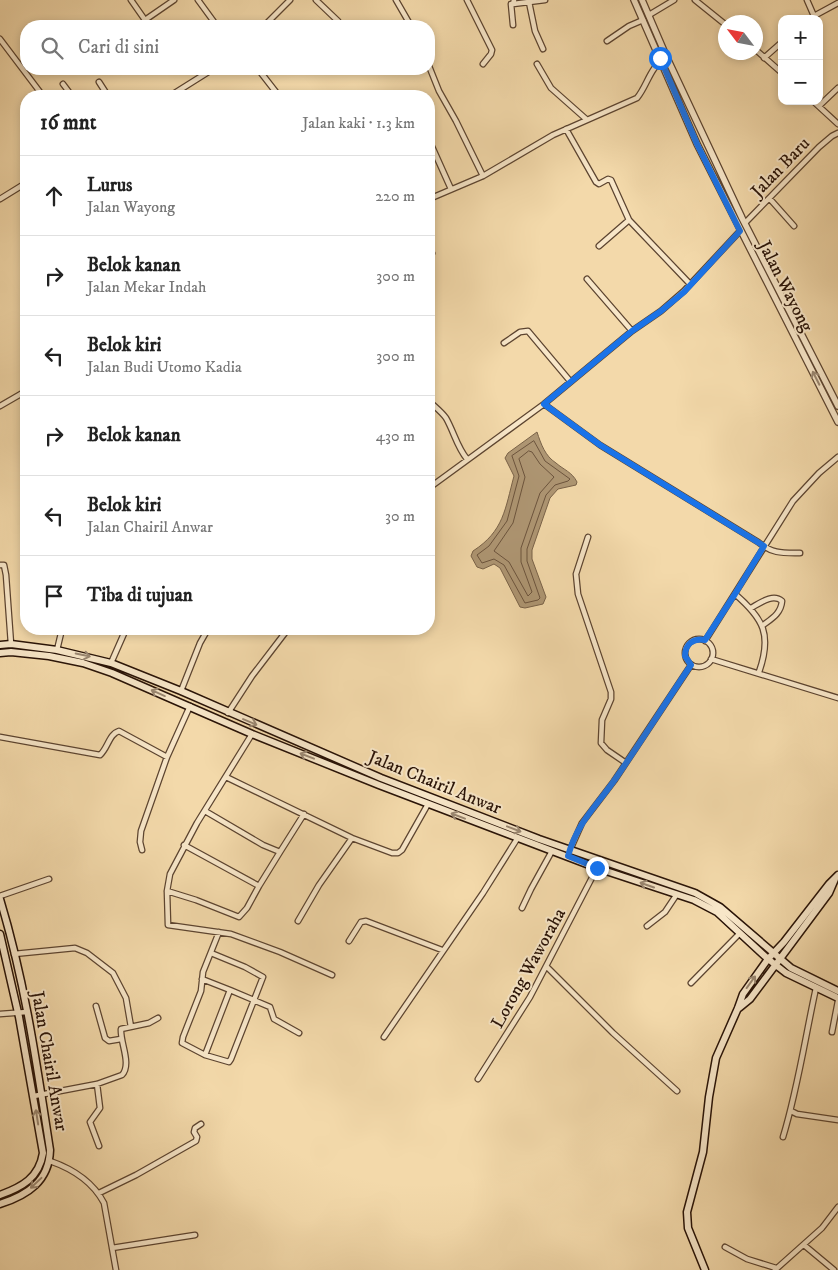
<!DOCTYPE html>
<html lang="id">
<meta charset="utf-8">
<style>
body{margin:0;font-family:"IM FELL DW Pica",serif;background:#f2f2f2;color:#222}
.controls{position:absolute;right:15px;top:15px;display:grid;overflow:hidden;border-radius:10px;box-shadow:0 2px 8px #0003}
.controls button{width:45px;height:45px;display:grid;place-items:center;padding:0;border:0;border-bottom:1px solid #e0e0e0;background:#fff;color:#222;font:25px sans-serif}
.compass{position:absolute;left:718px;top:15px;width:45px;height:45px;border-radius:50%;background:#fff;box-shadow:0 2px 8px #0003;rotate:302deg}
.stop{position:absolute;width:15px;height:15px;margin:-11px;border:4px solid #1a73e8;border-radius:50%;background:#fff}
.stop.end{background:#1a73e8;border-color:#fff;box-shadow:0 1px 5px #0008}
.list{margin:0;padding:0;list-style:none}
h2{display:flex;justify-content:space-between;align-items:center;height:65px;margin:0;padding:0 20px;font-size:21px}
h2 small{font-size:16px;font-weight:400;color:#767676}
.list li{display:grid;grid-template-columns:32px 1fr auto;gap:15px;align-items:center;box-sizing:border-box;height:80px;padding:0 20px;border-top:1px solid #e0e0e0}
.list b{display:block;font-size:19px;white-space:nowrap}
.list p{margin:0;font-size:16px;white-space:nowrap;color:#767676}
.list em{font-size:16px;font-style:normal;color:#767676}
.icon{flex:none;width:28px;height:28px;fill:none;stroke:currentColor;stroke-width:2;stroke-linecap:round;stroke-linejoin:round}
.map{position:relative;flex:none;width:838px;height:1270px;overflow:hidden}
.search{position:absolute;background:#fff;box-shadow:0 2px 8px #0003;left:20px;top:20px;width:415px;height:55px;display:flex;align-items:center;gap:12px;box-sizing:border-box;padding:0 18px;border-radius:20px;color:#767676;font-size:19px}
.panel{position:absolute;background:#fff;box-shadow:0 2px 8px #0003;left:20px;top:90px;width:415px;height:545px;border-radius:20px}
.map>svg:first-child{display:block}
.water{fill:#ae9673;stroke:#796248}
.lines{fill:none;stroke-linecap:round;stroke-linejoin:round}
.shore{stroke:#6c543d;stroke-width:1}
.minor-casing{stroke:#5c4430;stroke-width:7}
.tertiary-casing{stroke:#5c4430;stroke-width:8}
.secondary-casing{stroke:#291307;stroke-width:9}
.minor{stroke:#f7e6c8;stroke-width:4.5}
.tertiary{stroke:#f7e6c8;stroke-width:5.5}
.secondary{stroke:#f7e6c8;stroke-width:6}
.oneway{stroke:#9a8771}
.route{stroke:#1a73e8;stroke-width:6}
.labels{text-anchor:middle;stroke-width:4;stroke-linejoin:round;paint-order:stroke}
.street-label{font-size:18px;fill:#291307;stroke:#f7e6c8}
</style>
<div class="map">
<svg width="838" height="1270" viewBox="0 0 838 1270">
<rect width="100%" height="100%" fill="#f3d9aa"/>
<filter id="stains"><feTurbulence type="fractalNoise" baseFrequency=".004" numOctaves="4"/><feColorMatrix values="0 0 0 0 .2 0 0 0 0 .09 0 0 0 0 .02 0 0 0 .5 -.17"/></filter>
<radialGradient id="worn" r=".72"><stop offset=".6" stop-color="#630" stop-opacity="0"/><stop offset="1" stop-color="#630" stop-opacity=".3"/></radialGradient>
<!-- water -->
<path class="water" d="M537,432C541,444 545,456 556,463C564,470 572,472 577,482L576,485L558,489L550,498L532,550V559L546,597L543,604L525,608L520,607L500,568L494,564L483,569L477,567L471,556L473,551C504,531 505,509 514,476L505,458L508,453Z"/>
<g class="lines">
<!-- shore -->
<path class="shore" d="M534,441L545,461L570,479L568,481L555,485L546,495L527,549V561L540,598L538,600L525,603L504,565L494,559L482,563L477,555L489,546L507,521L519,476L512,456Z
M529,451L532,452L540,464L554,477L540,493L521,548V562L532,592L528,596L509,562L494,551L513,523L525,477L519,459Z"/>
<!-- minor casing -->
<g class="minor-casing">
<path id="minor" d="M131,0L145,20L174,0
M198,0L217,26
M316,0L338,21
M396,0L411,26
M467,0L492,50L491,54L483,64
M695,0L726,25
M807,0L814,16L810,19
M529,2L535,31L543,49
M513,4L545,0
M649,15L674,0
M814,16L838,3
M513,25L511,4H513L514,0
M264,26L290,0
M0,39L43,96
M607,41L629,26L643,20
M756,50L782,73
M764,58L782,42
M537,64L551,88L586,119
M429,66L439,91L456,121L483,176
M258,69L279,96
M99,82L108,96
M63,84L72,96
M170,96L213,69
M813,101L838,124
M819,106L838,88
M566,129L596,182L599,184L608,179L611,180L629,220
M429,140L451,189
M0,199L26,183
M429,199L483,176L553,135L637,98C648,85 650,65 667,58
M770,199L794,226
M745,223L819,147L832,136L838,133
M599,246L629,220L690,284
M429,254L432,253
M587,279L632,331
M504,343L520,332L528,331L570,381
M429,401C435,407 441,411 446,418C454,432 457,447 467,459
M544,404L600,445L758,542C773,554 782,553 800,553
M0,406L26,391
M429,488L544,404L632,331L661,311L684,291L740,231
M588,537L576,574L578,594L611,692V699L602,720L601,743L607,750L626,763
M0,565H4L6,575L11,644
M735,594C764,619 772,635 759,672
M751,608C760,603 773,593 782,601C781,614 771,619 762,626
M685 653a14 14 0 1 1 28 0a14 14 0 1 1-28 0Z
M705,641L793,501L819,473L838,457
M57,650L62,629
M711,659L838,698
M111,663L126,629
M181,691L200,643L208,629
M228,713L252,676L288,629
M252,734L197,823L170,874L167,891L168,925L231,934L280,952L332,975
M0,737L100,755C108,748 109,734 119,731L167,757L190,706
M226,777L352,838L392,853H398L402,850L428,804
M205,811L263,845L280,852L259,886
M142,850L140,842L141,831L167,757
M570,850L582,823L614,781L691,665
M280,852L304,814
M167,891L196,900L239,917L247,908L259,886L184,845
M0,896L49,879
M522,908L531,889L552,851
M298,921L319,885L352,838
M647,926L665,912L677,894
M349,941L361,922L366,921L442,950
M211,953L245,967L263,977L231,1059L229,1062L205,1055L182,1043L183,1037L201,991L203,972L219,932
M14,954L75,948L87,953L113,973L126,998L131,1027
M547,967L613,1033L677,1091
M202,979L230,990
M691,983L740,933
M96,1006L105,1038L109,1041L121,1039
M0,1014L27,1012
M832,1032L838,1001
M384,1037L483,893L517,839
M205,1055L230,990L270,1007L274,1019L299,1033
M478,1079L530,997L597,868
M97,1084L100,1108L90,1122L99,1146
M34,1096L97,1084L122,1075C132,1064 120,1043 121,1029L149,1023L158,1018
M791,1111L797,1114L838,1120
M783,1137C798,1088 805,1038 816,988
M50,1161C73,1169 93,1182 104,1203L116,1270
M99,1193L136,1175L196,1141L197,1137L194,1132L195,1128L201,1124
M804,1245L834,1270
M725,1247L747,1259L776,1268
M112,1248L195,1235
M775,1270L822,1228L838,1207"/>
</g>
<!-- tertiary casing -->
<g class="tertiary-casing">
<path id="tertiary" d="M634,0L697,144L838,422
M642,0L667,58L742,218L838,406"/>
</g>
<!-- secondary casing -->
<g class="secondary-casing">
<path id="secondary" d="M0,645L11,644L57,650L111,663L181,691L381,778L539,839L695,893L720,907L791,968L838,991
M0,653L11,652L49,656L83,663L112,673L252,734L379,785L597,868L694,900L717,912L768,959L786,973L838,998
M0,899C25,981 37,1066 50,1150C49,1181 28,1195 0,1204
M0,934L19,1017L43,1153C39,1178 22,1187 0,1195
M739,1008L750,999L829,893L835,879
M705,1270L688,1228L687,1212L703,1152L709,1097L716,1058L738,1008L743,994L768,959L784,942L829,884L838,875"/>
</g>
<!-- minor -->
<use href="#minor" class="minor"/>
<!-- tertiary -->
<use href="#tertiary" class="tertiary"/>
<!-- secondary -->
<use href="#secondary" class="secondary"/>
</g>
<!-- one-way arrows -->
<defs><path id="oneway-shaft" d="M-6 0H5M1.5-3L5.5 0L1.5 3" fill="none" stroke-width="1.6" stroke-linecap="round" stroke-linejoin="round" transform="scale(1.25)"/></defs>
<g class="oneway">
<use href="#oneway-shaft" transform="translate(816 378) rotate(-117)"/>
<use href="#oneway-shaft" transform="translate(83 655) rotate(12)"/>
<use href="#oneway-shaft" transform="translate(158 693) rotate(-156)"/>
<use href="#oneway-shaft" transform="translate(250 722) rotate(23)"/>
<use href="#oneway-shaft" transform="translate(307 756) rotate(-159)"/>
<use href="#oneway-shaft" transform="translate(458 816) rotate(-159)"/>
<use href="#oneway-shaft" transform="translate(514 829) rotate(21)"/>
<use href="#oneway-shaft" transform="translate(647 885) rotate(-161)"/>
<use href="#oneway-shaft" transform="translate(751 982) rotate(-54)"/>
<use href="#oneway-shaft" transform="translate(37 1117) rotate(-99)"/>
<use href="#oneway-shaft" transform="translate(36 1183) rotate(137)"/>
</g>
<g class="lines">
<!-- route -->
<path class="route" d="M597,868L568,856C578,821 596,807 616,778C642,740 666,702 691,665L685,656C685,644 693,638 705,640L735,594L764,546L600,445L544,404L632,331L661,311L684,292L740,231L697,144L660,58"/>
</g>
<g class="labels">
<!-- street labels -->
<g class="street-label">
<text transform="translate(780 167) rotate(-46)" y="6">Jalan Baru</text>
<text transform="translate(786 286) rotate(63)" y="6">Jalan Wayong</text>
<text transform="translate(435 782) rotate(22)" y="6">Jalan Chairil Anwar</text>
<text transform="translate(528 968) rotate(-61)" y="6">Lorong Waworaha</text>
<text transform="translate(50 1061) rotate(80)" y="6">Jalan Chairil Anwar</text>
</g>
</g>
<rect width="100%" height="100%" filter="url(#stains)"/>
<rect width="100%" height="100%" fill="url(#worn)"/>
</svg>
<div class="controls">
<button>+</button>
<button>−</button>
</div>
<svg class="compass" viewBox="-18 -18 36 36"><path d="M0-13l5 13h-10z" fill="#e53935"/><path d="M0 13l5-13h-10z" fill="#767676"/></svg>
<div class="stop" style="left:660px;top:58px"></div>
<div class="stop end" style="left:597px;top:868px"></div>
<div class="search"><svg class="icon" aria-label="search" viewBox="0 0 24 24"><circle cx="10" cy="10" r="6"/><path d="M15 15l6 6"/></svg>Cari di sini</div>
<section class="panel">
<h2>16 mnt<small>Jalan kaki · 1.3 km</small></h2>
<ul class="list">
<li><svg class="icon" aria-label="ahead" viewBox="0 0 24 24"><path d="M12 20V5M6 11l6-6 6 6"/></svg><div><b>Lurus</b><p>Jalan Wayong</p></div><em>220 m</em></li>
<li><svg class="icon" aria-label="right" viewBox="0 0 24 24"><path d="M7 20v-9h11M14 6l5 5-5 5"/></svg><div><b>Belok kanan</b><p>Jalan Mekar Indah</p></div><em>300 m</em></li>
<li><svg class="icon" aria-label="left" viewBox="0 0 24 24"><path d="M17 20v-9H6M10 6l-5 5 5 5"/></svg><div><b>Belok kiri</b><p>Jalan Budi Utomo Kadia</p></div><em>300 m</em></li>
<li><svg class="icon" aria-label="right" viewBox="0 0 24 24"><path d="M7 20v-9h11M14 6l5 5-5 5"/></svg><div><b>Belok kanan</b></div><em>430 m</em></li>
<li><svg class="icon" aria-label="left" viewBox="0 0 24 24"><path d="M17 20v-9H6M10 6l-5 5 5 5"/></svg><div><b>Belok kiri</b><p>Jalan Chairil Anwar</p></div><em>30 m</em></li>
<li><svg class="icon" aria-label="arrive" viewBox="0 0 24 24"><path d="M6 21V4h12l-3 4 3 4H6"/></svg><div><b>Tiba di tujuan</b></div></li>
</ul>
</section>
</div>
